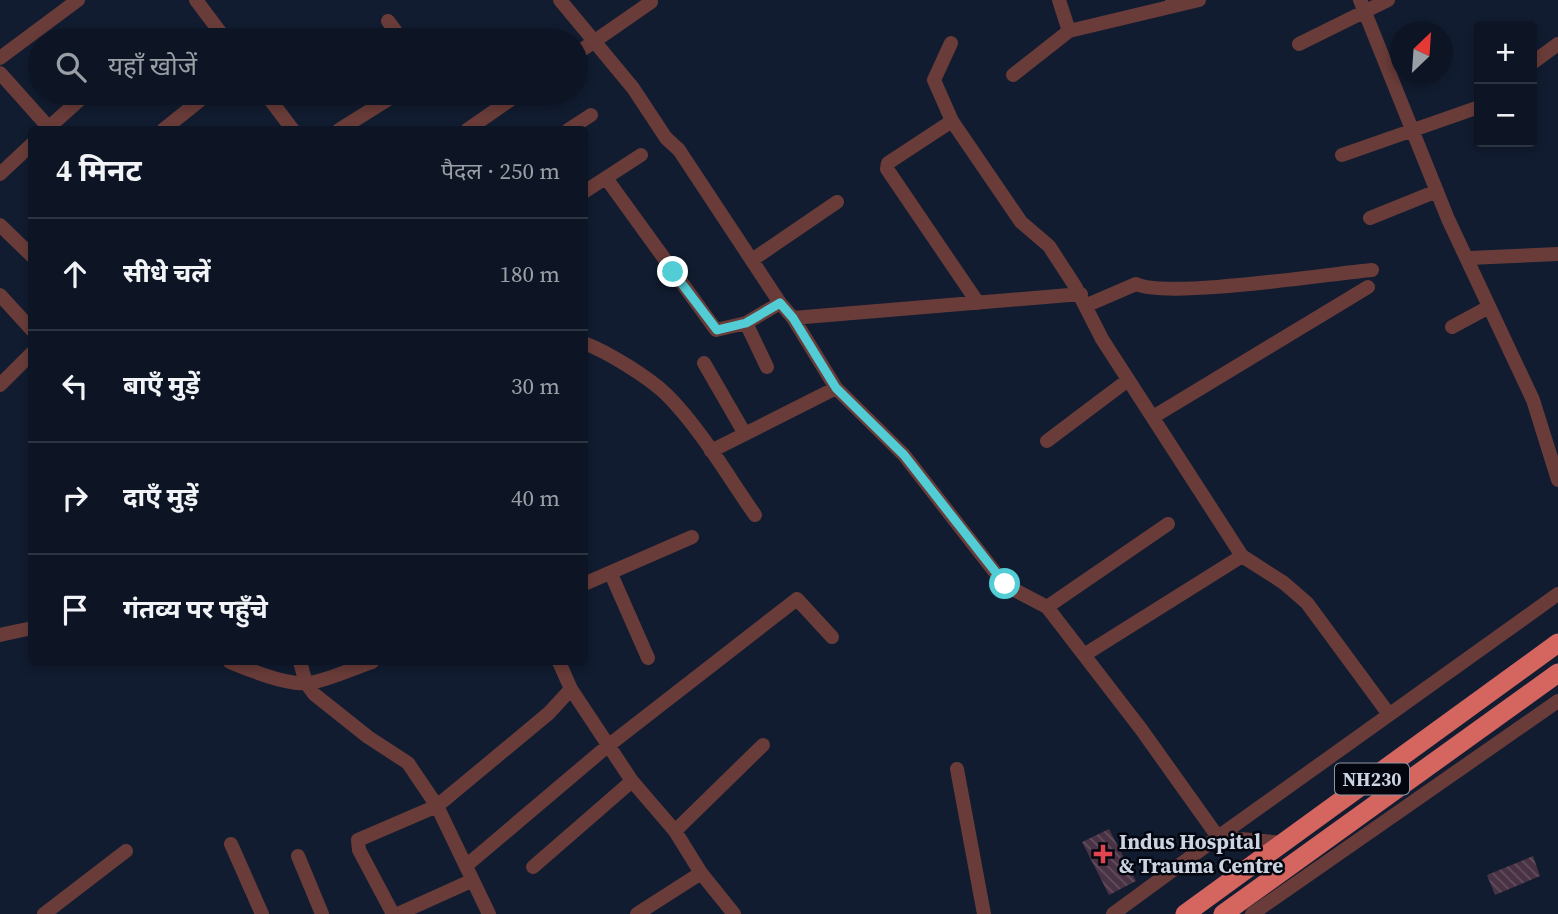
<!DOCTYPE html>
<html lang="hi">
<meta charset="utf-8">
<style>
body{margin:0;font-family:"Source Serif 4","Noto Sans Devanagari",serif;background:#161e2c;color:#f1f3f6}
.controls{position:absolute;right:21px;top:21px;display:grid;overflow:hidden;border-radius:7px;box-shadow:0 4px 10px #0003}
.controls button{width:63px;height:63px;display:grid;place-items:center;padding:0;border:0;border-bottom:2px solid #2d3441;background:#0d1524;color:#f1f3f6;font:35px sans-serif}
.compass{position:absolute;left:1390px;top:21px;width:63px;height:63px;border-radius:50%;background:#0d1524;box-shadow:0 4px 10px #0003;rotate:25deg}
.stop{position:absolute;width:21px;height:21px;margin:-16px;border:5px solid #52ccd5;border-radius:50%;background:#fff}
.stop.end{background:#52ccd5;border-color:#fff;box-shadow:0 2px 7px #0008}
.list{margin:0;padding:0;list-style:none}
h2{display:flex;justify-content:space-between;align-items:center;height:91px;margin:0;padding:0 28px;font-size:30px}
h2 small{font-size:23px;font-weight:400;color:#9a9fa6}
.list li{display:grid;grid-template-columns:46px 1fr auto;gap:21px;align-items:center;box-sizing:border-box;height:112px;padding:0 28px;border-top:2px solid #2d3441}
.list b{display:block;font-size:26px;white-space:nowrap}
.list em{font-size:23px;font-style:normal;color:#9a9fa6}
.icon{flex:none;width:38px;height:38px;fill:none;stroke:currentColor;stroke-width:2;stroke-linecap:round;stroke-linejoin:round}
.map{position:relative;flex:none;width:1558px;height:914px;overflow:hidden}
.search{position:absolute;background:#0d1524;box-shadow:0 4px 10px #0003;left:28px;top:28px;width:560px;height:77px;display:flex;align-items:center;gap:18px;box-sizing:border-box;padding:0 24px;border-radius:38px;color:#9a9fa6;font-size:26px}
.panel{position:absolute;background:#0d1524;box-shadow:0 4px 10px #0003;left:28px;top:126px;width:560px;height:539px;border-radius:7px}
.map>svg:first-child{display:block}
.building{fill:url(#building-back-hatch)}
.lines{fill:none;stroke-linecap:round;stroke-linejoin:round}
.minor{stroke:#693c39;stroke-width:14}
.highway{stroke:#d4655f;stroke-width:19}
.route{stroke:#52ccd5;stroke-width:9}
.health-dot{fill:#e0444e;stroke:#03060f;stroke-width:2.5}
.labels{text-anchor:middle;stroke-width:5;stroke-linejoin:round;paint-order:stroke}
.shield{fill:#03060f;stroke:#9096a3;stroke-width:2}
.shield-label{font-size:19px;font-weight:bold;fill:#ccd4e2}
.poi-label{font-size:21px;font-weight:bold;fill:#ccd4e2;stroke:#03060f;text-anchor:start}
</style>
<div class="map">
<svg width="1558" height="914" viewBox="0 0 1558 914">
<defs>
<pattern id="building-back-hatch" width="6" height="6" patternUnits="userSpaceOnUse" patternTransform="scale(1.75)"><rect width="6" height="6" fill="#493243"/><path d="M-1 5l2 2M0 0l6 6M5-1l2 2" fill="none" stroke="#624f5e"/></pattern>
</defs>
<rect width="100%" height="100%" fill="#111c30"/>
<!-- building -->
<path class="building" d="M1109,829L1136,881L1109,895L1082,842Z
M1533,856L1540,876L1495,895L1487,875Z"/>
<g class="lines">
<!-- minor -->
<path class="minor" d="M196,0L226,40
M560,0L633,88L666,138L679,150L780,303L793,318L836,388L904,455L1005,585L1047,607L1141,729L1218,837L1558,594
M1059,0L1069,31
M1172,0L1174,6L1199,0
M1360,0L1448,219L1533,400L1558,480
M388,21L402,40
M459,38L460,40
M951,43L934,80L952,121L1021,222L1049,246L1075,286L1102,339L1242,556L1284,583L1307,603L1388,713
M1299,44L1388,0
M576,54L651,2
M0,58L78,0
M1532,63L1558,44
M0,73L51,130
M1013,75L1069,31L1174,6
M265,93L293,130
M952,121L888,163L887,169L978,303
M46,130L87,93
M163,130L209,93
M339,130L398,93
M467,130L520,93
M568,130L591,115
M1342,155L1479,107
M0,174L32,144
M606,178L716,330L746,323L780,303
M584,192L641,155
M1370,218L1437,191
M0,225L32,256
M1469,258L1558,254
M752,260L837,202
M0,295L32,330
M1085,306L1136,284C1167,299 1328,274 1372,270
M793,318L1081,294
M746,323L767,367
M1452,327L1489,307
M584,343C608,352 648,377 666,394C701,429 727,475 755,515
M704,363L745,434L836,388
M0,385L32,353
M1153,417L1368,287
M1047,441L1128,380
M711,451L745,434
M611,574L648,658
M584,584L692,537
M1047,607L1168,524
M0,635L32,628
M1084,655L1242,556
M230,662C249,670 288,686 309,683C331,679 351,669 372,662
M300,662L306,683L314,694L368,737L408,763L437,806L489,914
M559,662L571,689L632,781L675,831L701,873L734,914
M957,769L984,914
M675,831L763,745
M231,844L262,914
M298,856L322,914
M467,865L604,749L797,599L832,637
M533,867L632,781
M44,914L126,851
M393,914L359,850L358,840L437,806L549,713L571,689
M398,914L471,881
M637,914L701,873
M1113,914L1218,837L1285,843
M1252,914L1558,701"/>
<!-- highway -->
<path class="highway" d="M1185,914L1558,643
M1223,914L1558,673"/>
</g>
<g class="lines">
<!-- route -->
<path class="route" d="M673,272L717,330L746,323L780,303L793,318L836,388L904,455L1005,584"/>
</g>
<!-- markers -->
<path class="health-dot" d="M1099.5 843.5h7v7h7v7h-7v7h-7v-7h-7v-7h7z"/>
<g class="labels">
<!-- shield labels -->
<rect class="shield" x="1335" y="763.5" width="74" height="31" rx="5"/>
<g class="shield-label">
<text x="1372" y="786">NH230</text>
</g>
<!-- poi labels -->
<g class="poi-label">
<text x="1119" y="849">Indus Hospital<tspan x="1119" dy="24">&amp; Trauma Centre</tspan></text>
</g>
</g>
</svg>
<div class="controls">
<button>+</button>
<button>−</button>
</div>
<svg class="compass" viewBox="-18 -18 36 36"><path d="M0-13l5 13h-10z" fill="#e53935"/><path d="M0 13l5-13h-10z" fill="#9a9fa6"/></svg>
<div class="stop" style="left:1005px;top:584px"></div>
<div class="stop end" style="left:673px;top:272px"></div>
<div class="search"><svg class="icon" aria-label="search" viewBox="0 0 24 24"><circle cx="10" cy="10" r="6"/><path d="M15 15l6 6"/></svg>यहाँ खोजें</div>
<section class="panel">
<h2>4 मिनट<small>पैदल · 250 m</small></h2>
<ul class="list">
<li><svg class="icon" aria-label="ahead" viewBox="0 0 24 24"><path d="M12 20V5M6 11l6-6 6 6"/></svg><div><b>सीधे चलें</b></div><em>180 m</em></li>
<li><svg class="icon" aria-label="left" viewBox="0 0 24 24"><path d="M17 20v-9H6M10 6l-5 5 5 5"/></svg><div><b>बाएँ मुड़ें</b></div><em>30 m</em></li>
<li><svg class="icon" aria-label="right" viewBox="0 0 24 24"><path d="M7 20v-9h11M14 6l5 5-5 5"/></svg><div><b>दाएँ मुड़ें</b></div><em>40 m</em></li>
<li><svg class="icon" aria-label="arrive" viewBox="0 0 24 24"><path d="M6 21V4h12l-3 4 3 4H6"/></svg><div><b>गंतव्य पर पहुँचे</b></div></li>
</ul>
</section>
</div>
